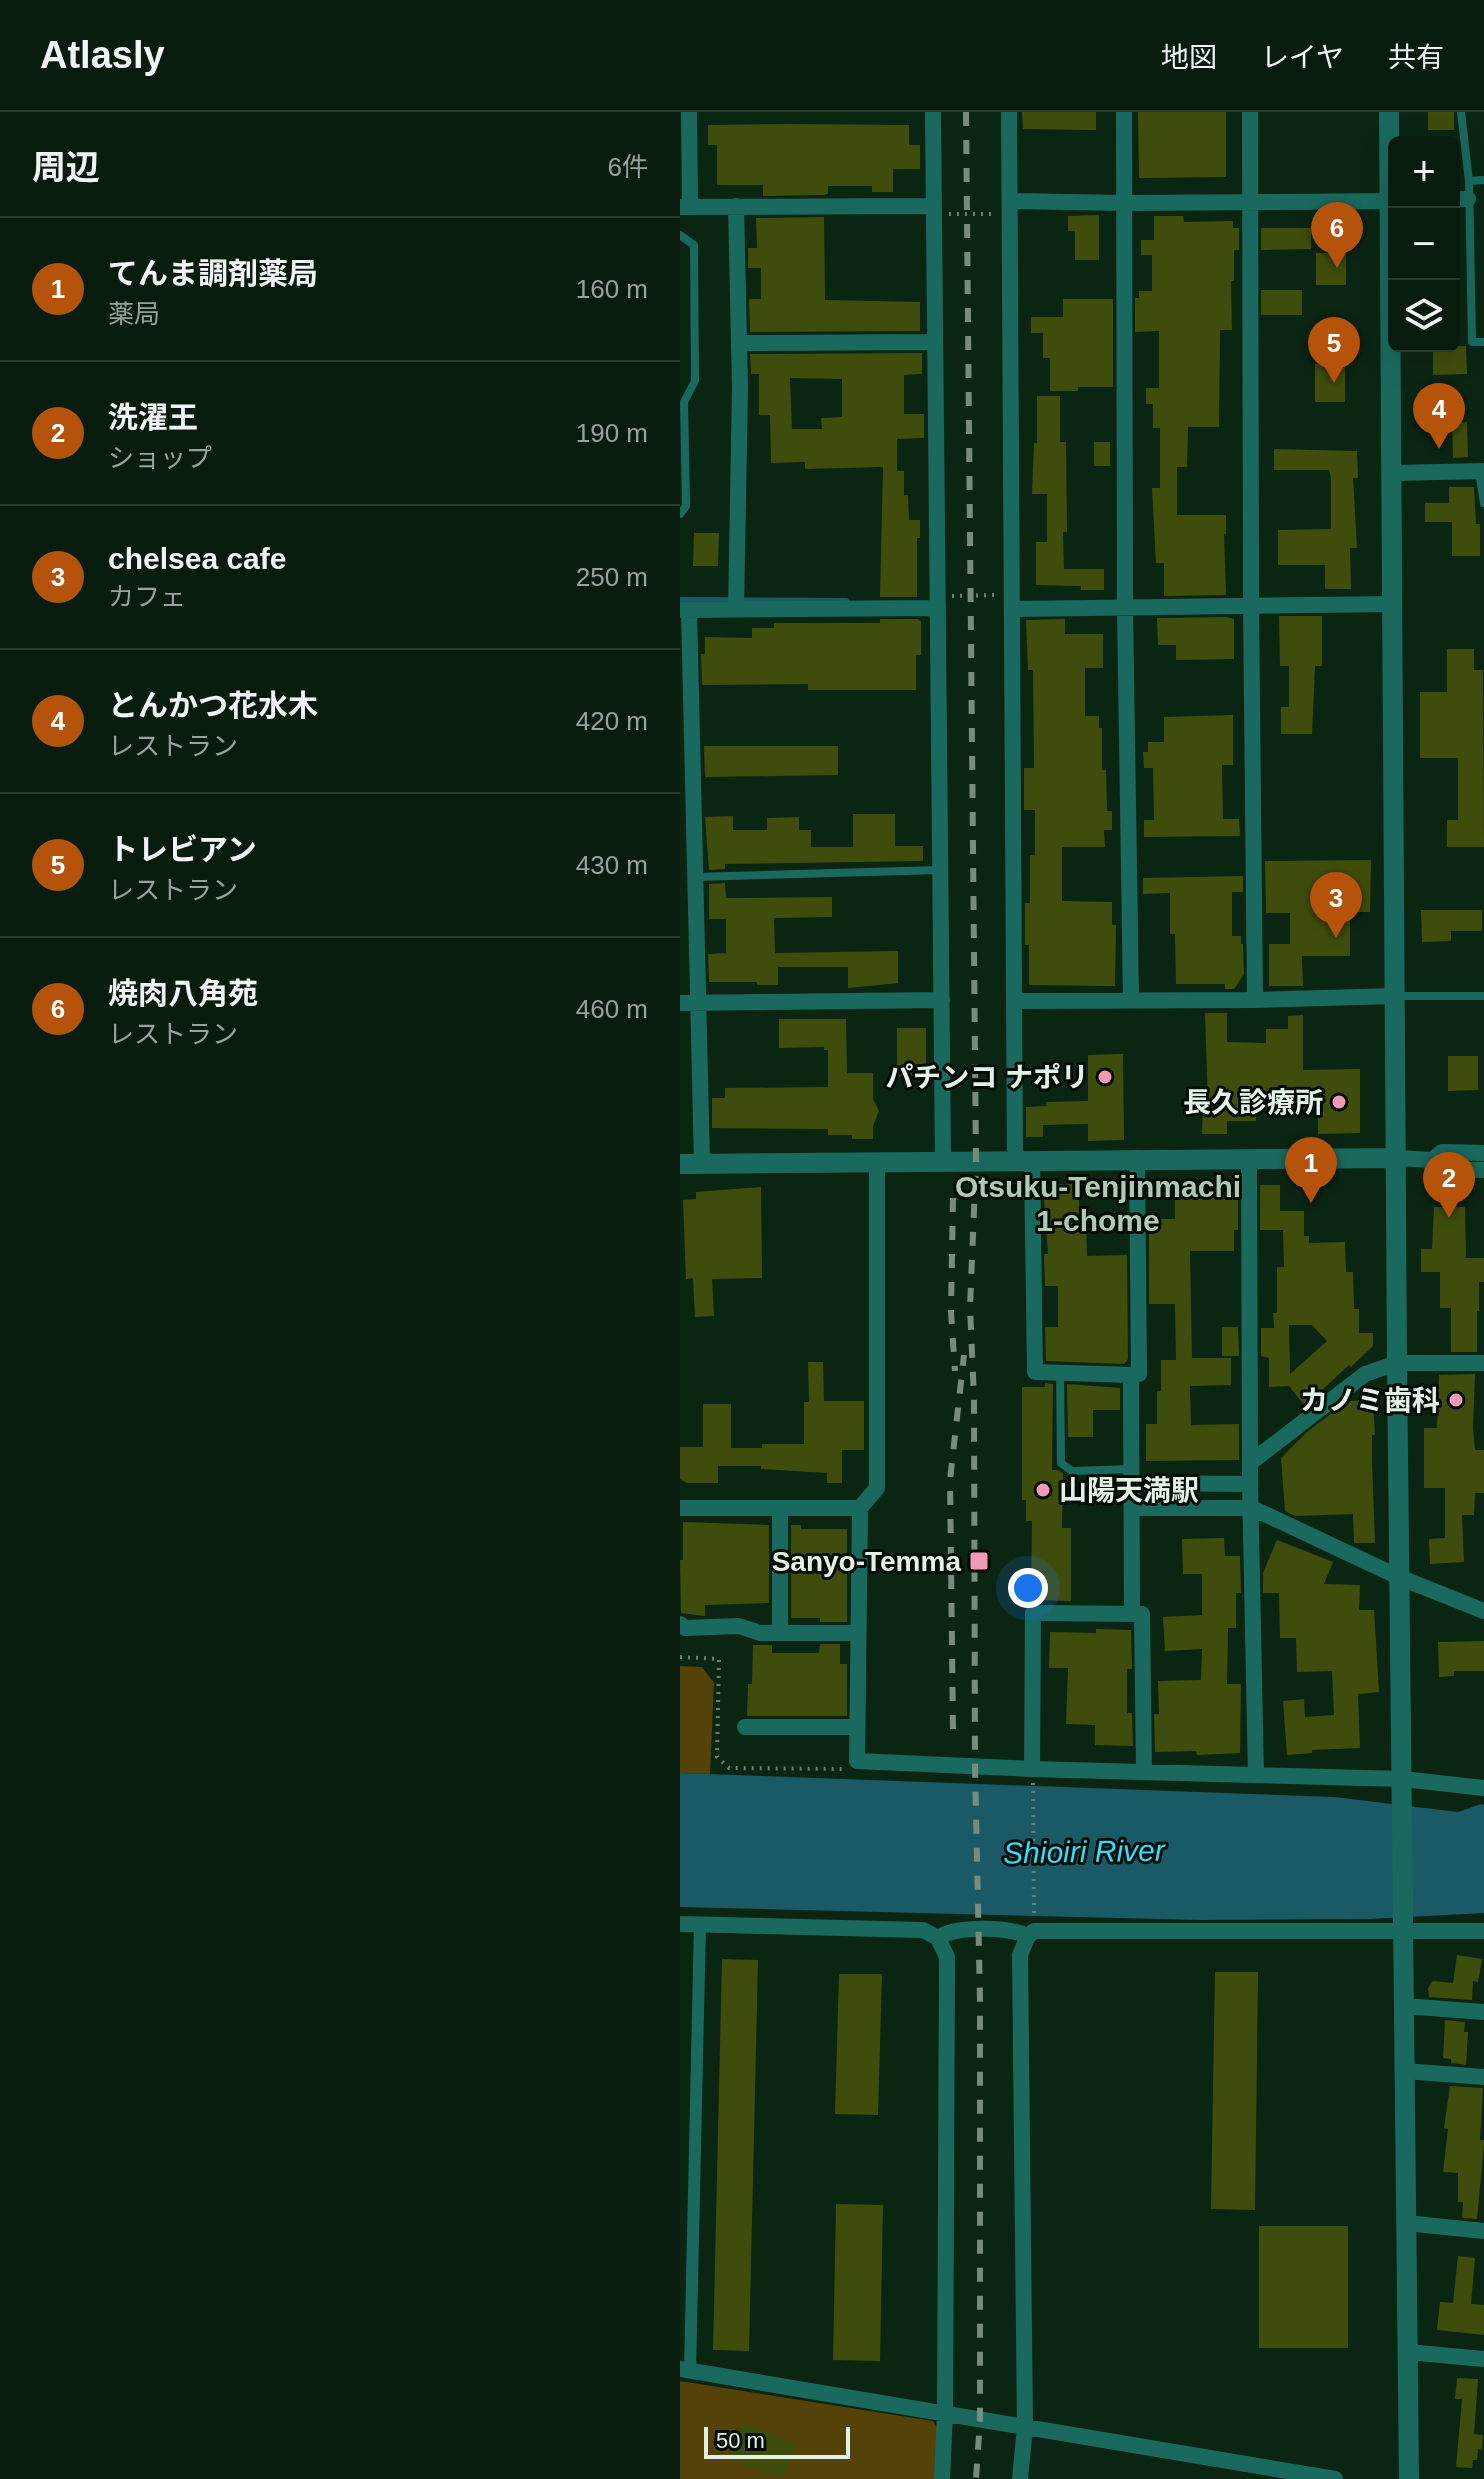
<!DOCTYPE html>
<html lang="ja">
<meta charset="utf-8">
<style>
body{margin:0;font-family:Arial,"Noto Sans JP",sans-serif;background:#112517;color:#f1f3f6}
.controls{position:absolute;right:24px;top:24px;display:grid;overflow:hidden;border-radius:12px;box-shadow:0 8px 32px #0002}
.controls button{width:72px;height:72px;display:grid;place-items:center;padding:0;border:0;border-bottom:2px solid #293a2e;background:#081c0e;color:#f1f3f6;font:40px sans-serif}
.scale{position:absolute;left:24px;bottom:20px;width:146px;box-sizing:border-box;padding-left:8px;border:4px solid #e3f2e6;border-top:0;font-size:22px;line-height:28px;white-space:nowrap;color:#e3f2e6;-webkit-text-stroke:6px #030b05;paint-order:stroke}
.you{position:absolute;left:348px;top:1476px;width:28px;height:28px;margin:-20px;border:6px solid #fff;border-radius:50%;background:#1a73e8;box-shadow:0 0 0 12px #1a73e833}
.badge{display:grid;place-items:center;width:52px;height:52px;border-radius:50%;background:#b45309;color:#fff;font-size:26px;font-weight:700}
.pin{position:absolute;translate:-50% -66px;filter:drop-shadow(0 2px 4px #0008)}
.pin::after{content:'';position:absolute;top:42px;width:28px;height:24px;background:inherit;clip-path:polygon(0 0,100% 0,50% 100%)}
.list{margin:0;padding:0;list-style:none}
h2{display:flex;justify-content:space-between;align-items:center;height:104px;margin:0;padding:0 32px;font-size:34px}
h2 small{font-size:26px;font-weight:400;color:#98a19e}
.list li{display:grid;grid-template-columns:52px 1fr auto;gap:24px;align-items:center;box-sizing:border-box;height:144px;padding:0 32px;border-top:2px solid #293a2e}
.list b{display:block;font-size:30px;white-space:nowrap}
.list p{margin:0;font-size:26px;white-space:nowrap;color:#98a19e}
.list em{font-size:26px;font-style:normal;color:#98a19e}
.icon{flex:none;width:44px;height:44px;fill:none;stroke:currentColor;stroke-width:2;stroke-linecap:round;stroke-linejoin:round}
.map{position:relative;flex:none;width:804px;height:2367px;overflow:hidden}
header{display:flex;align-items:center;gap:48px;box-sizing:border-box;height:112px;padding:0 40px;background:#081c0e;border-bottom:2px solid #293a2e}
header strong{font-size:38px}
nav{display:flex;gap:44px;margin-inline-start:auto;font-size:28px}
main{display:flex}
aside{flex:1;background:#081c0e}
.map>svg:first-child{display:block}
.green{fill:#544208}
.water{fill:#1a5a66}
.lines{fill:none;stroke-linecap:round;stroke-linejoin:round}
.stream{stroke:#1a5a66;stroke-width:6}
.building{fill:#3f4d0c;fill-rule:evenodd}
.path{stroke:#697e6f;stroke-width:4;stroke-dasharray:2 6;stroke-linecap:butt}
.service{stroke:#19695e;stroke-width:8}
.pedestrian{stroke:#19695e;stroke-width:12}
.minor{stroke:#19695e;stroke-width:16}
.tertiary{stroke:#19695e;stroke-width:20}
.rail{stroke:#778c7d;stroke-width:6;stroke-dasharray:14 14;stroke-linecap:butt}
.poi-dot{fill:#f09ab6;stroke:#030b05;stroke-width:3}
.labels{text-anchor:middle;stroke-width:6;stroke-linejoin:round;paint-order:stroke}
.poi-label{font-size:28px;font-weight:bold;fill:#e3f2e6;stroke:#030b05;text-anchor:end}
.neighbourhood-label{font-size:30px;font-weight:bold;fill:#adcbb3;stroke:#030b05}
.water-label{font-size:30px;font-style:italic;fill:#2de0fe;stroke:#030b05}
</style>
<header>
<strong>Atlasly</strong>
<nav><a>地図</a><a>レイヤ</a><a>共有</a></nav>
</header>
<main>
<aside>
<h2>周辺<small>6件</small></h2>
<ul class="list">
<li><span class="badge">1</span><div><b>てんま調剤薬局</b><p>薬局</p></div><em>160 m</em></li>
<li><span class="badge">2</span><div><b>洗濯王</b><p>ショップ</p></div><em>190 m</em></li>
<li><span class="badge">3</span><div><b>chelsea cafe</b><p>カフェ</p></div><em>250 m</em></li>
<li><span class="badge">4</span><div><b>とんかつ花水木</b><p>レストラン</p></div><em>420 m</em></li>
<li><span class="badge">5</span><div><b>トレビアン</b><p>レストラン</p></div><em>430 m</em></li>
<li><span class="badge">6</span><div><b>焼肉八角苑</b><p>レストラン</p></div><em>460 m</em></li>
</ul>
</aside>
<div class="map">
<svg width="804" height="2367" viewBox="0 0 804 2367">
<rect width="100%" height="100%" fill="#0b2513"/>
<!-- green -->
<path class="green" d="M0,1554L22,1555L34,1571L30,1662L0,1661Z
M0,2269L253,2309L260,2320L256,2367H0Z"/>
<!-- water -->
<path class="water" d="M0,1661L654,1685L778,1700L801,1692L804,1693V1801L689,1807L521,1808L0,1795Z"/>
<g class="lines">
<!-- stream -->
<path class="stream" d="M0,488L166,489"/>
</g>
<!-- building -->
<path class="building" d="M342,0H416V18L343,17Z
M458,0H546V65L459,66Z
M748,0H774V18H748Z
M107,12L229,13V33H240V57H213V80H192V74H148V82L144,83L83,84V73H37V33H28V13Z
M419,103V148H395V119H388V104Z
M474,104H503L504,110L553,109V116H559V138H554V169H551L552,218H540L539,315H508L507,355H497V403H546V422H544L546,483L484,484V451H476L472,376H480V316H473V292H466V276H479V219L455,220V186H459V179H472V143H461V128H474Z
M144,105L145,188L240,190V219L70,220L69,187H81V156H68V136H77L76,106Z
M581,116H631V137L581,138Z
M636,141H666V173H636Z
M581,178H622V203H581Z
M383,187H433V275H398V279H370V246H363V221H351V205H383Z
M753,234H786L787,262L753,263Z
M242,241V262L224,263V302H244V326L217,327V359H224V383H228L229,408H240V426H237V485H200L203,355L125,357V350L91,351L90,303H79V262H71L70,242ZM110,266L162,267V305L141,306L142,317H112Z
M635,252H665V290H635Z
M357,284H380V330H386L387,420H383L384,457H424V478H401V474L356,473V430H367V382H352L354,331H357Z
M787,310L788,345L773,346L772,311Z
M414,330H430V354H414Z
M594,337L677,339L678,366H673L677,436H670L671,477H645V453H598V418L651,417V366L649,358H594Z
M769,375H794L796,412H800V444H772V410H745V391H769Z
M14,421H39L38,454H13Z
M599,504H642V554H635L632,622H601V595H609V554H600Z
M546,505L554,507V547L496,548V533H478L477,506Z
M200,507H238L241,509V543H236V578H128V572L22,573L21,542H25V525L72,526V516H94V511H200Z
M385,507V522H423V556H405V604H419V616H422V658H426L427,699H432V718H424L425,735H382V789L432,790V813H436L435,874L349,873V833H345V791H350V743H355V698H344V656H354L353,558H348L346,508Z
M767,537H794V558H803L804,735H767V708H778V646H740V580H767Z
M553,603V653H542L543,707H559L560,724L464,725V708H474L473,656H464L463,640H468V630H484V605Z
M24,634H158V663L25,665Z
M173,702H215V734H243V749L45,752V757L29,758L25,705L53,704V718H87V706L119,705V718H131V735H173Z
M691,748L690,800H670V844H622L623,874H589V832H610V801H586L585,749Z
M563,764V780H552V824H561V832H563L564,862L554,877H545V872H496L495,822H490V781L463,782V766Z
M45,771L46,786L152,785V805L94,806L95,841L218,839V871L168,876V855H98V873H77V870H29L28,842L46,841V807H29V772Z
M741,798H802V819H771V829L742,830Z
M525,901H547V930L586,931V917H608V904L623,903V958L680,957V1021L638,1022V997L576,998V1009H547V1022H522L523,992H528Z
M99,907H166L167,961H193V987L199,999L193,1014V1027H172V1023H148V1017L32,1016V986H45V976L148,975V938H144V935L99,936Z
M217,916H246V964L217,965Z
M443,942L444,1028L408,1029V1012L363,1013V1025H346V995L366,994V990L408,989V943Z
M768,944H798V978L768,979Z
M363,1072H399V1105H406L407,1144L447,1143L448,1247L444,1252L366,1249L365,1215H378V1174H365L364,1142H368Z
M528,1072L558,1074V1118H554V1139H510L512,1246H551V1273L510,1274L511,1313L559,1312V1348L466,1349V1312H477V1279H481V1248H496L495,1192H469V1107H495V1082L528,1081Z
M580,1073H600V1099H624V1124H629V1131L665,1130L666,1160H673L674,1197H679V1221H693V1234L671,1255L669,1253L625,1294L609,1274L589,1275V1246L581,1244V1216H594L593,1201H597V1155H604L603,1118H580ZM609,1213H632L647,1229L610,1262Z
M81,1075L82,1166L32,1167L34,1204L15,1205L13,1166L6,1167L3,1088L16,1087V1080Z
M754,1095H785L786,1146H804V1170H799V1199H797V1240H771V1196H760V1160H741V1137H752Z
M542,1215H558L559,1244H542Z
M128,1250H143L144,1289H184V1338H162V1371H147V1361L81,1357V1354H38V1371H7L0,1367V1335H23V1292H51V1336H82V1332H124V1290H129Z
M795,1262L793,1316L795,1338H804V1381H795L794,1403H782L784,1450L750,1452L749,1427L765,1426V1376H744V1316H757L759,1263Z
M365,1271L373,1272L372,1358H378L383,1361L382,1416H391V1489L351,1488L352,1409H346V1388H342V1275H365Z
M387,1272L440,1276V1298H413V1325H388Z
M693,1288L695,1323H692V1349L695,1431H674L673,1402L615,1404L605,1399L601,1346L627,1320L668,1289Z
M3,1410L89,1413V1491L25,1493V1504L1,1501L0,1448H3Z
M111,1413H121V1417H167V1510H140V1506H111Z
M544,1426L545,1444H560L561,1481H556V1516H548L547,1572H561L560,1641L517,1643L516,1639L475,1640L474,1602H479L478,1569L521,1568L522,1537L485,1539L483,1505L522,1503V1462H503L502,1427Z
M597,1428L653,1450L644,1472L680,1473L679,1498H694L699,1580L678,1582L680,1636L632,1638V1641L607,1643L603,1589L624,1587L625,1605L654,1603L652,1559L617,1560L616,1526H600L599,1481H583V1461Z
M416,1517L451,1518L452,1557H447V1601H452L453,1634L415,1633V1613L386,1612L388,1556H369L370,1520L416,1521Z
M804,1529V1559H774V1564L759,1565L758,1530Z
M140,1532H160V1552H167V1604H67L68,1572H72L73,1533H92V1541H139Z
M777,1843L802,1847L798,1870L793,1869L792,1888L749,1885L748,1876L753,1869L773,1871Z
M42,1847L78,1848L69,2239L33,2238Z
M535,1860H578L575,2098L531,2097Z
M159,1862H202L198,2003L155,2002Z
M765,1908L785,1910L784,1920H788L786,1953L771,1951V1947L763,1946Z
M770,1974L803,1976L800,2028H804V2032L797,2107L782,2106L783,2090H778V2061L763,2060L768,2017L764,2016Z
M156,2092L203,2093L200,2249L153,2248Z
M579,2114H668V2236H579Z
M778,2144L795,2146L791,2192L804,2193V2223L757,2218L760,2190L773,2191Z
M777,2266L798,2267L794,2322L803,2323L802,2338L798,2337L797,2348H793L792,2356L776,2355L782,2287H775Z
M63,2310L116,2332L102,2367L48,2346Z"/>
<g class="lines">
<!-- path -->
<path class="path" d="M269,102H312
M272,484L315,483
M0,1545L39,1547L37,1645L49,1656L165,1657
M353,1671L354,1803"/>
<!-- service -->
<path class="service" d="M781,0L789,69L792,230H804
M789,69L804,68
M0,123L14,133L15,269L4,290L6,394L0,402
M799,360L804,391
M15,765L260,758
M717,884H804
M380,1261L381,1351L392,1359L452,1357"/>
<!-- pedestrian -->
<path class="pedestrian" d="M10,2259L20,1812"/>
<!-- minor -->
<path class="minor" d="M9,0L10,94
M253,0L263,1049
M329,0L335,1049
M444,0L445,496L451,889
M570,0L571,493L575,888
M774,87H788
M330,89L444,91L714,89
M0,95L254,94
M60,231L255,230
M713,361L804,359
M56,497L60,276L56,94
M332,497L714,492
M0,498L258,496
M9,498L22,1052
M335,889L575,888L716,884
M0,891L262,888
M718,1046L752,1048L762,1057L804,1058
M569,1048L570,1372L576,1663
M752,1048L762,1040L804,1041
M352,1049L355,1260L451,1263L459,1262L457,1046
M197,1051V1376L180,1396L177,1649L352,1657L723,1667L804,1676
M451,1263L452,1502
M570,1351L685,1262L717,1251H804
M452,1371L570,1372
M0,1396H180
M453,1396H572L721,1466L804,1499
M0,1512L5,1516L59,1514L80,1521H178
M100,1521V1396
M65,1615H177
M352,1657L353,1501L462,1502L464,1658
M0,1812L243,1818L258,1826L267,1845L265,2302L262,2367
M258,1826C276,1813 329,1815 348,1824
M724,1894L804,1900
M724,1959L804,1965
M726,2111L804,2119
M728,2240L804,2247
M0,2257L655,2367
M340,2367L345,2315L340,1843L348,1824L354,1819H804"/>
<!-- tertiary -->
<path class="tertiary" d="M709,0L717,1251L729,2367
M0,1052L718,1046"/>
<!-- rail -->
<path class="rail" d="M286,0L296,1050L290,1195L294,1286L295,1654L300,1887V2308L296,2367
M273,1086L271,1200L275,1259
M273,1617L270,1368L284,1243"/>
</g>
<!-- markers -->
<g class="poi-dot">
<circle cx="425" cy="965" r="8"/>
<circle cx="659" cy="990" r="8"/>
<circle cx="776" cy="1288" r="8"/>
<circle cx="363" cy="1378" r="8"/>
<rect x="289" y="1439" width="20" height="20" rx="4"/>
</g>
<g class="labels">
<!-- poi labels -->
<g class="poi-label">
<text x="409" y="975">パチンコ ナポリ</text>
<text x="643" y="1000">長久診療所</text>
<text x="760" y="1298">カノミ歯科</text>
<text x="379" y="1388" text-anchor="start">山陽天満駅</text>
<text x="281" y="1459">Sanyo-Temma</text>
</g>
<!-- neighbourhood labels -->
<g class="neighbourhood-label">
<text x="418" y="1085">Otsuku-Tenjinmachi<tspan x="418" dy="34">1-chome</tspan></text>
</g>
<!-- water labels -->
<g class="water-label">
<text transform="translate(404 1740) rotate(-1)" y="10">Shioiri River</text>
</g>
</g>
</svg>
<div class="controls">
<button>+</button>
<button>−</button>
<button><svg class="icon" aria-label="layers" viewBox="0 0 24 24"><path d="M12 4l9 5-9 5-9-5zM3 14l9 5 9-5"/></svg></button>
</div>
<div class="scale">50 m</div>
<div class="you"></div>
<div class="pin badge" style="left:631px;top:1091px">1</div>
<div class="pin badge" style="left:769px;top:1106px">2</div>
<div class="pin badge" style="left:656px;top:826px">3</div>
<div class="pin badge" style="left:759px;top:337px">4</div>
<div class="pin badge" style="left:654px;top:271px">5</div>
<div class="pin badge" style="left:657px;top:156px">6</div>
</div>
</main>
